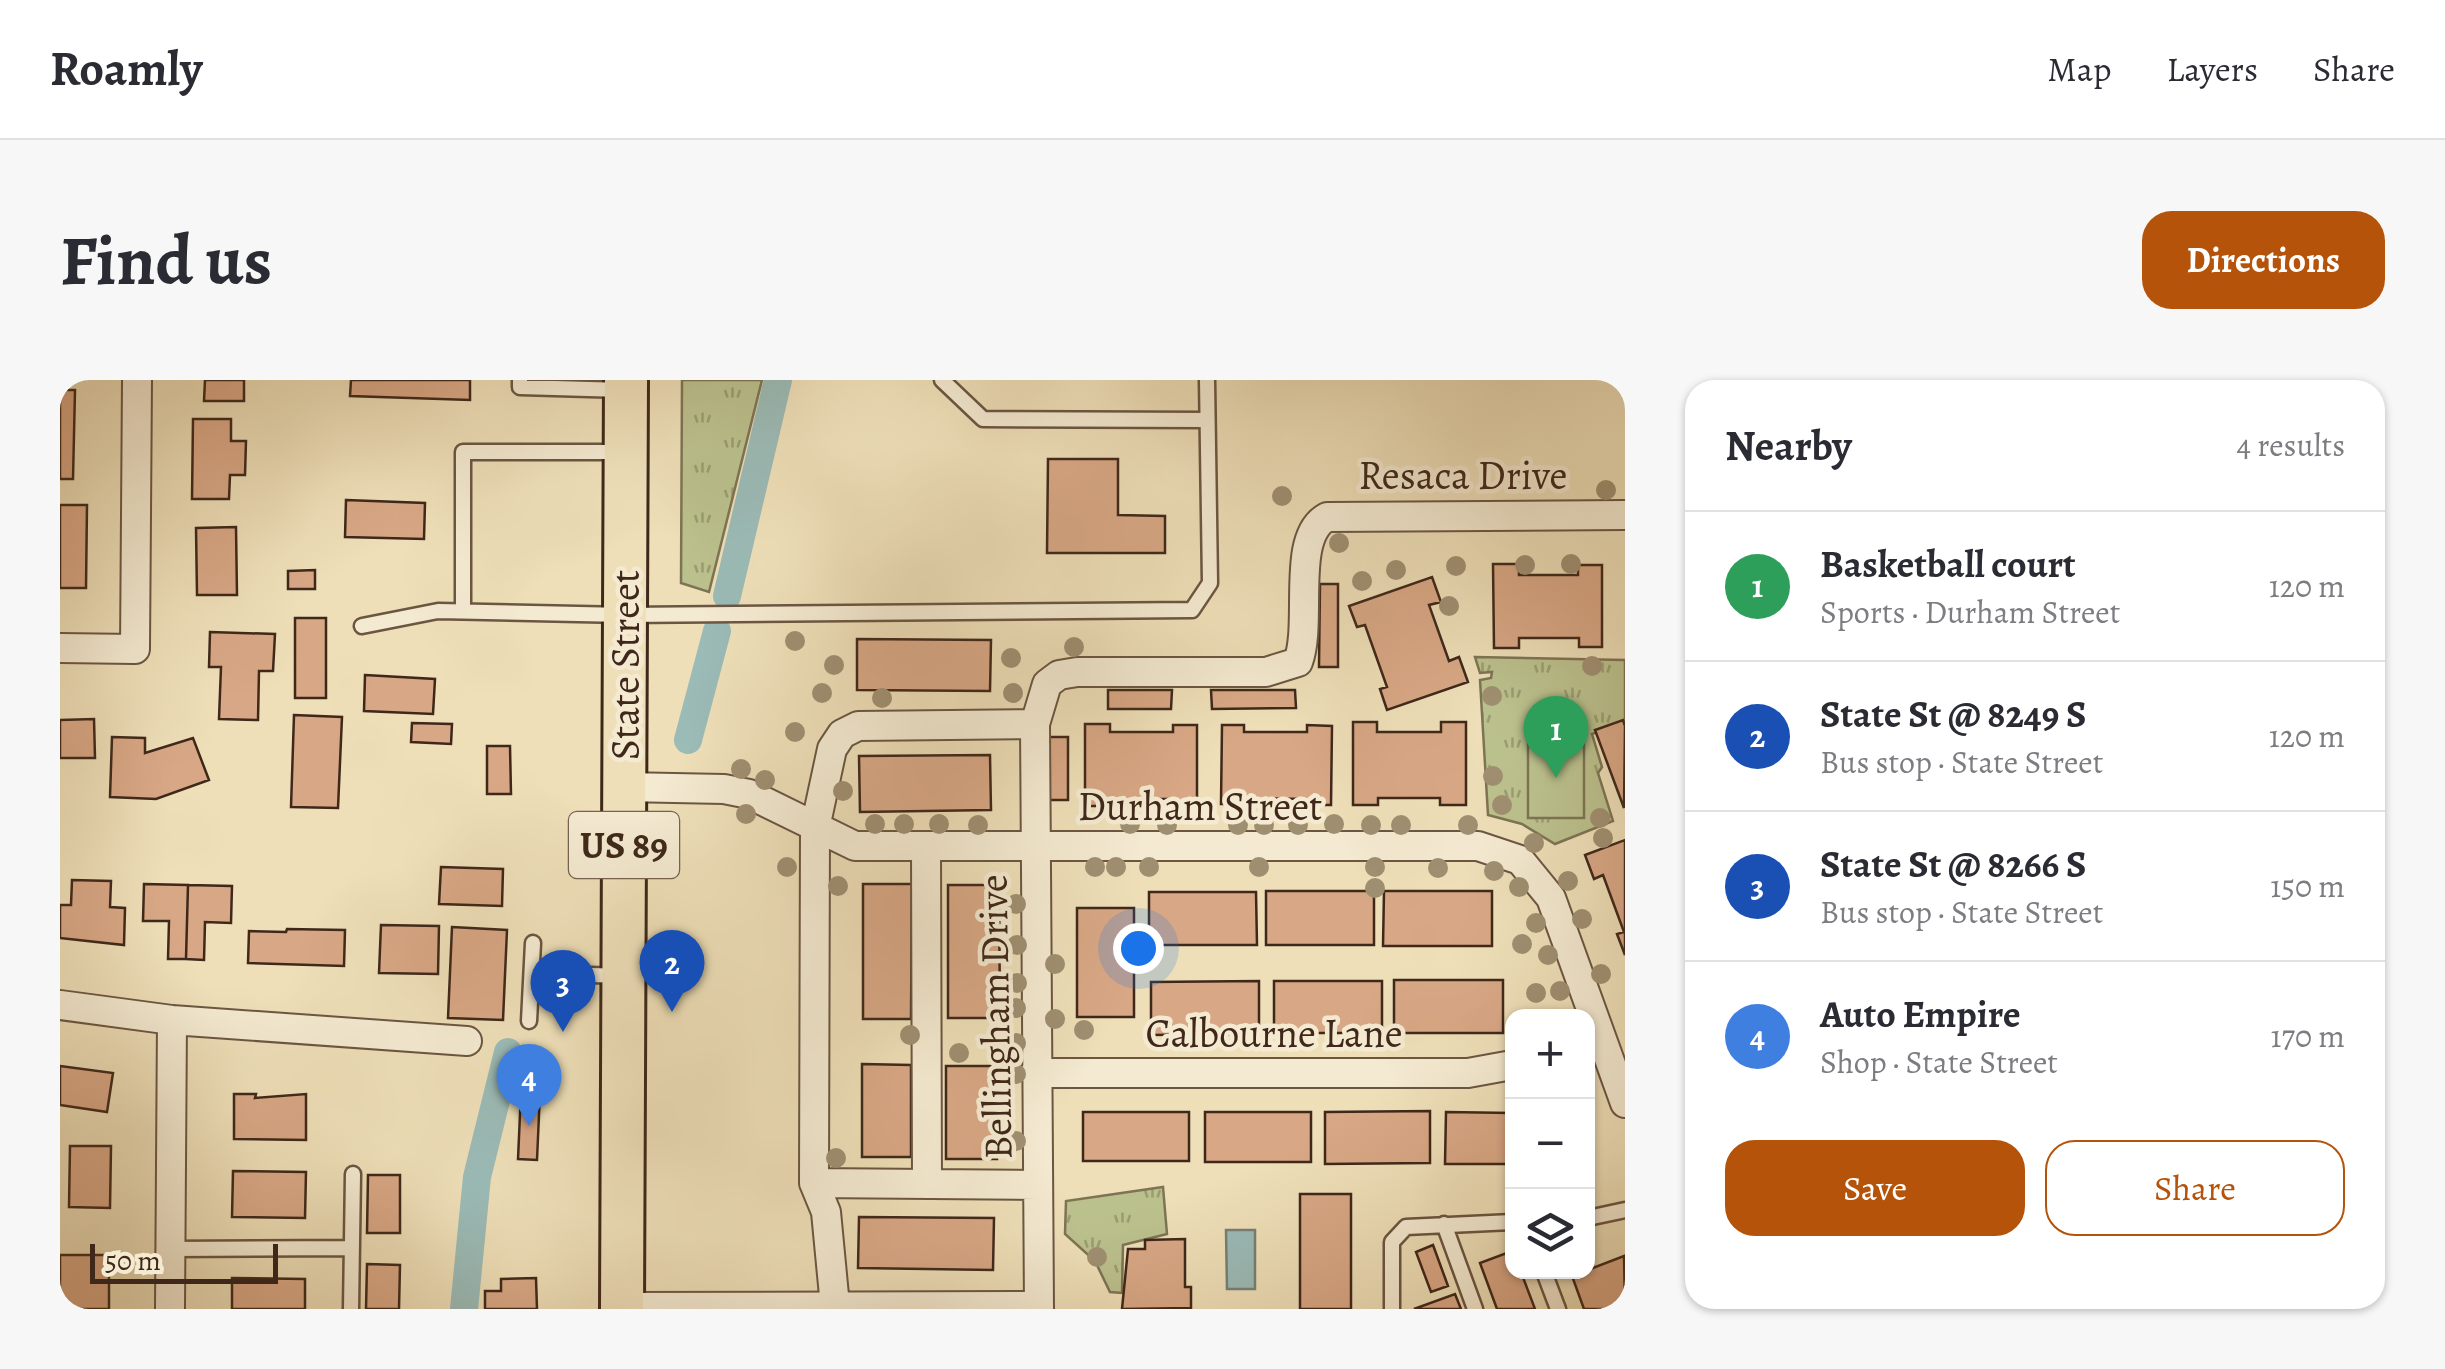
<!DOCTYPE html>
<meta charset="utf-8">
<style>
body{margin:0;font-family:Alegreya,serif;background:#f7f7f7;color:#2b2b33}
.controls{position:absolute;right:30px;bottom:30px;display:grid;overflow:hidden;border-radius:20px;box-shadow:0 2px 8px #0004}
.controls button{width:90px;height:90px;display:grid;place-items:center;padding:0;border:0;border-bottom:2px solid #e1e1e2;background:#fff;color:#2b2b33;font:50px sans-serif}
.scale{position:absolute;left:30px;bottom:25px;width:188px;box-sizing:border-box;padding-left:10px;border:5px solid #3f281a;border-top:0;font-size:28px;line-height:35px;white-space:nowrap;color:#3f281a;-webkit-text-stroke:8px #f4ead1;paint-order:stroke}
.you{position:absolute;left:1078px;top:568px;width:35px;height:35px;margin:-25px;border:8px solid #fff;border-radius:50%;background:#1a73e8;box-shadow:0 0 0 15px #1a73e833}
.badge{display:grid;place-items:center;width:65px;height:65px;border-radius:50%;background:#b45309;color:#fff;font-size:32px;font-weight:700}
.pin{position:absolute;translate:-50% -82px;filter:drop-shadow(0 2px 5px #0008)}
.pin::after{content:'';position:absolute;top:52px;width:35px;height:30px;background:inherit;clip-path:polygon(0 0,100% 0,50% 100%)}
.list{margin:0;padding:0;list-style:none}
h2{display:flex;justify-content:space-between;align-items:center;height:130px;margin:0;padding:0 40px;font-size:42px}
h2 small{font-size:32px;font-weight:400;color:#7c7c81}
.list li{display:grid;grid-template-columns:65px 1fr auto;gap:30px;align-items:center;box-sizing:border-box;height:150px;padding:0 40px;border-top:2px solid #e1e1e2}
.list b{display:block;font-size:38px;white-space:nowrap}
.list p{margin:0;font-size:32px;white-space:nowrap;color:#7c7c81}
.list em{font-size:32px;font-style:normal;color:#7c7c81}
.actions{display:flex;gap:20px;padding:30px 40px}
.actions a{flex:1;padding:22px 0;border:2px solid #b45309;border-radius:30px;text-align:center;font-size:35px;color:#b45309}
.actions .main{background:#b45309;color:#fff}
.icon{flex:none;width:55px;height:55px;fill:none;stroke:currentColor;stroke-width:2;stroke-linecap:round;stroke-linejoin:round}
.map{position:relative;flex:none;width:1565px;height:929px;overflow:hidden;border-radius:30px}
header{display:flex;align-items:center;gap:60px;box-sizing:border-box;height:140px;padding:0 50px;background:#fff;border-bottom:2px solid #e1e1e2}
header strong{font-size:48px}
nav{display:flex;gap:55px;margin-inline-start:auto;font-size:35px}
.intro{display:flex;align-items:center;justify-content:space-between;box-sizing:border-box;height:240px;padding:0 60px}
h1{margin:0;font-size:70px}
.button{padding:25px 45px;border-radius:30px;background:#b45309;color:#fff;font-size:35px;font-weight:700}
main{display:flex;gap:60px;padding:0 60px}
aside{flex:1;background:#fff;border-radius:30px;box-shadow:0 2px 8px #0004}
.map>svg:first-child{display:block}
.grass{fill:url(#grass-tufts);stroke:#7d7454;stroke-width:2.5}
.pitch{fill:#bbc18d;stroke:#7d7454;stroke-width:2.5}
.water{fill:#9bbbb7;stroke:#768078;stroke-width:2.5}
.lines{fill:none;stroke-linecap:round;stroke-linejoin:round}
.canal{stroke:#9bbbb7;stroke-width:28}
.building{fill:#d8a785;stroke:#3f281a;stroke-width:2.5}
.lane-casing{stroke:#6b5642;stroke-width:19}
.street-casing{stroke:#6b5642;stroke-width:32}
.primary-casing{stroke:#3f281a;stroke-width:48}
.lane{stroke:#f4ead1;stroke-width:14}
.street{stroke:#f4ead1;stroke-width:28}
.primary{stroke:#eedfb8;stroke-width:42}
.tree{fill:#9f8f71}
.labels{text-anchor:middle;stroke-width:9;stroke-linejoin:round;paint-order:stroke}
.shield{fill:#f4ead1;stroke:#756251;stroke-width:2.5}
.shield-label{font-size:38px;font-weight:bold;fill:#3f281a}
.street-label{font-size:40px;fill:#3f281a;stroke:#f4ead1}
</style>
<header>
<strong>Roamly</strong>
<nav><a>Map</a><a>Layers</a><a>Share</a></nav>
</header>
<div class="intro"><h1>Find us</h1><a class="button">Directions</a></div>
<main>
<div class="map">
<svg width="1565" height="929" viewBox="0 0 1565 929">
<defs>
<pattern id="grass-tufts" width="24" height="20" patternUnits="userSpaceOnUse" patternTransform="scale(2.5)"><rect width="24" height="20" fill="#bbc18d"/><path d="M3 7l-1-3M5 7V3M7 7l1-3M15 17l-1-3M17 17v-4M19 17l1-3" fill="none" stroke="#999d72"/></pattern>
</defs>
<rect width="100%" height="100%" fill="#eedfb8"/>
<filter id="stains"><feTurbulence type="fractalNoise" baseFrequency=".002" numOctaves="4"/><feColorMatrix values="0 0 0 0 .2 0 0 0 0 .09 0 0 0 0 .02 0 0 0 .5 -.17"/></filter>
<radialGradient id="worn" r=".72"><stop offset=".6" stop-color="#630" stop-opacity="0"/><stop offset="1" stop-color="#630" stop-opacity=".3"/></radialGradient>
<!-- grass -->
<path class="grass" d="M622,0H702L649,212L621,203Z
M1415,277L1565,280V342L1532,354L1542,387L1538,393L1553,441L1495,464L1462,444L1428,435L1420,300L1431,298L1432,292L1420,293Z
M1103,807L1107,854L1063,865L1062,913L1050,912L1035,881L1005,854L1006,821Z"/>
<!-- pitch -->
<path class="pitch" d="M1468,358H1524V438H1468Z"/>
<!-- water -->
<path class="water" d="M1166,850H1195V909H1167Z"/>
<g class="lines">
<!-- canal -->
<path class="canal" d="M667,216L718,0
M628,360L657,251
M404,929L417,797L448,672"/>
</g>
<!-- building -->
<path class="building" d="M145,0H184V21H144Z
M291,0H410V20L290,16Z
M0,10H15L13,99H0Z
M133,39H171V61H186L185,95H170L169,119H132Z
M988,79H1058V135L1105,136V173H987Z
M286,120L365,123L364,159L285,157Z
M0,125H27L26,208H0Z
M176,147L177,215H137L136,148Z
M1433,184H1459V195H1518V185H1542V267H1519V258H1459V268H1434Z
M255,190V209H228V191Z
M1372,197L1381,222L1369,225L1389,281L1399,277L1408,302L1327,330L1320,309L1327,307L1305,245L1297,247L1289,226Z
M1260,204H1278V287H1259Z
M235,238H266V318H235Z
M150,252L215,254L213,291H199L198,340L159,339L161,287H149Z
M797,259L931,260L930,311L797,310Z
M305,295L375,299L373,334L304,331Z
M1048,310H1112L1111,329H1048Z
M1151,310H1235L1236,328L1152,329Z
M234,335L282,337L278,428L231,427Z
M34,339L35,378H0V340Z
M1563,340L1565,346L1564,428L1535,350Z
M1293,342H1317V352H1381V342H1406V425H1380V418H1318V425H1293Z
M352,343L392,344L391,364L351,362Z
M1025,344H1050V352H1113V345H1137V425H1112V419H1050V426H1025Z
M1162,345H1184V352H1247V345L1272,346L1271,425H1247V419L1183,418V424H1161Z
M52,357L85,358V373L133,358L149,400L96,419L50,417Z
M989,357H1008V420H989Z
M427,366H450L451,414H427Z
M930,375L931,430L800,432L799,376Z
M1565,460V575L1557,554L1564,552L1543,495L1534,499L1525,475Z
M381,487L443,489L442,526L379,524Z
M12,500L51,501L50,527L65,528L64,565L0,558V525H11Z
M84,504L128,505L126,579H108L109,541H83Z
M803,504H852L851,639H803Z
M128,505L172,506L171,543L145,542L144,580L126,579Z
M888,505H939L940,638H888Z
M1206,511H1314V565H1206Z
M1324,511H1432V566H1323Z
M1089,512H1196L1197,565H1089Z
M1017,528H1074V637H1017Z
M321,545L379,546L378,594L319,593Z
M392,547L447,550L443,640L388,638Z
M227,549L285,550L284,586L188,583L189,551L226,552Z
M1334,600H1443V653H1334Z
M1199,601V654L1091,655V602Z
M1214,601H1322V653H1214Z
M802,684L851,685V777H802Z
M0,686L53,693L47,732L0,725Z
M886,686H937V779H886Z
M461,712H480L477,780L458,779Z
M174,714H196L195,718L246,714V760L174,759Z
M1370,731V783L1265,784V732Z
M1023,732H1129V781H1023Z
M1145,732H1251V782H1145Z
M1386,732L1452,733V784H1385Z
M10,766H51L50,828L9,827Z
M173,791L246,792L245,838L172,837Z
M308,795H340V853H307Z
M1240,814H1291V929H1240Z
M799,837L934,838L933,890L798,888Z
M1125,859V907H1131V928L1062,929L1068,869H1085V860Z
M1373,865L1388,906L1371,912L1356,872Z
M1452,871V892H1461L1475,929H1437L1420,883Z
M0,875H49V929H0Z
M1564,876L1565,929H1524L1512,896Z
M307,884L340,885L339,929H306Z
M172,898L245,899V929H172Z
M476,898L477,929H425V911H441V899Z
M1395,914L1401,929H1354Z"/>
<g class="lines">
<!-- lane casing -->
<g class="lane-casing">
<path id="lane" d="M460,0V7L563,10
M882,0L923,39L1147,40
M403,230V72H560
M302,246L378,231L565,235L1132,230L1150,203L1147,0
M472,593L561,596
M469,641L473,563
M1528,838L1565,830
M1384,844L1415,929
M110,869L292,868
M1484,892L1498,929
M291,929L293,794
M1332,929V862L1346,847L1452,842"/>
</g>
<!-- street casing -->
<g class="street-casing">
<path id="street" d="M0,268L75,269L77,0
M564,407L664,409L689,414L795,466H1418L1460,480L1491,518L1565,723
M866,467L867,803
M0,625L112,640L407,661
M975,693H1408L1452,685
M754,803L977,805
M775,926L766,832L754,803L755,448L772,369L782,354L798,346L975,344
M562,927L979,926
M110,929L112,640
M979,929L975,344L987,304L999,295L1017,292H1206L1238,282C1253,242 1230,157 1267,137L1565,135"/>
</g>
<!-- primary casing -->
<g class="primary-casing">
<path id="primary" d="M562,929L566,0"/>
</g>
<!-- lane -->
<use href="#lane" class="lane"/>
<!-- street -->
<use href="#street" class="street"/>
<!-- primary -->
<use href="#primary" class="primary"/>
</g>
<!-- trees -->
<g class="tree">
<circle cx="1546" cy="110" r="10"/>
<circle cx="1222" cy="116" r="10"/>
<circle cx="1279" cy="163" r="10"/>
<circle cx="1511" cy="184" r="10"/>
<circle cx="1465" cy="185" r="10"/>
<circle cx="1396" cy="186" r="10"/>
<circle cx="1336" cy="190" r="10"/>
<circle cx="1302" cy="201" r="10"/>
<circle cx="1389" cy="226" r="10"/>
<circle cx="735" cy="261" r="10"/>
<circle cx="1014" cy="267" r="10"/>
<circle cx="951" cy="278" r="10"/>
<circle cx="774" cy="285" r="10"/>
<circle cx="1532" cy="286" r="10"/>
<circle cx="762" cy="313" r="10"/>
<circle cx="953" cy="313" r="10"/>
<circle cx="1432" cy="316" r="10"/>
<circle cx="822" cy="318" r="10"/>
<circle cx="735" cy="352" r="10"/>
<circle cx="681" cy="389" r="10"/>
<circle cx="1433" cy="396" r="10"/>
<circle cx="705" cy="400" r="10"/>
<circle cx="783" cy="411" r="10"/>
<circle cx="1442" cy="425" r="10"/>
<circle cx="686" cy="434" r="10"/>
<circle cx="1540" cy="438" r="10"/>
<circle cx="815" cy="444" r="10"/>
<circle cx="844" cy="444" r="10"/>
<circle cx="879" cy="444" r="10"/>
<circle cx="1070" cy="444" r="10"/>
<circle cx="1274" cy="444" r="10"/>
<circle cx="918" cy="445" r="10"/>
<circle cx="1107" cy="445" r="10"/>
<circle cx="1178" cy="445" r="10"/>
<circle cx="1204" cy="445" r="10"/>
<circle cx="1238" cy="445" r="10"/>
<circle cx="1311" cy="445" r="10"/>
<circle cx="1341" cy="445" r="10"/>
<circle cx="1408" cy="445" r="10"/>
<circle cx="1543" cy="458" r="10"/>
<circle cx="1474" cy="463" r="10"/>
<circle cx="727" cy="487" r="10"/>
<circle cx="1035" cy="487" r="10"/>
<circle cx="1056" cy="487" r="10"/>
<circle cx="1089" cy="487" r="10"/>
<circle cx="1199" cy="487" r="10"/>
<circle cx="1315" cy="487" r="10"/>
<circle cx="1378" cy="488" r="10"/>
<circle cx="1434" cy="491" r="10"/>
<circle cx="1508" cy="501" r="10"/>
<circle cx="778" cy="506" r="10"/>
<circle cx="1459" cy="507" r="10"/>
<circle cx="1315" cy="508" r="10"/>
<circle cx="956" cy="524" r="10"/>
<circle cx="1522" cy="539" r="10"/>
<circle cx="1476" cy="543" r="10"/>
<circle cx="1462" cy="564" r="10"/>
<circle cx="957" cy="565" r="10"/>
<circle cx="1488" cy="575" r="10"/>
<circle cx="995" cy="584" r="10"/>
<circle cx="1541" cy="594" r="10"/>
<circle cx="957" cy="603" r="10"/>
<circle cx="1500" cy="611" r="10"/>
<circle cx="1476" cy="613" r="10"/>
<circle cx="956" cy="628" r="10"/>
<circle cx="995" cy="639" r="10"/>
<circle cx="1024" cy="650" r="10"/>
<circle cx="850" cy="655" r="10"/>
<circle cx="956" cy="663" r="10"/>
<circle cx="899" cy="673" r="10"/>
<circle cx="938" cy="673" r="10"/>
<circle cx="956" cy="694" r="10"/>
<circle cx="956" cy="761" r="10"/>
<circle cx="776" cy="778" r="10"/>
<circle cx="1037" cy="877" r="10"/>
</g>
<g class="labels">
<!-- shield labels -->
<rect class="shield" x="509" y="432" width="110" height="66" rx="8"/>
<g class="shield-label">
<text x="564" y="478">US 89</text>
</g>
<!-- street labels -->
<g class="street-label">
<text x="1403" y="109">Resaca Drive</text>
<text transform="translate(565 285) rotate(-90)" y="14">State Street</text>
<text x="1140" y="440">Durham Street</text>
<text transform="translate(935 637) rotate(-91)" y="14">Bellingham Drive</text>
<text x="1214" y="667">Calbourne Lane</text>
</g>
</g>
<rect width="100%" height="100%" filter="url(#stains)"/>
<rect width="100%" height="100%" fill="url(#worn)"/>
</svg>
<div class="controls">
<button>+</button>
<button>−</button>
<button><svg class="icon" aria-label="layers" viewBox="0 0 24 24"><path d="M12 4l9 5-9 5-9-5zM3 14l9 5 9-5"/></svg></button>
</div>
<div class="scale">50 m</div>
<div class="you"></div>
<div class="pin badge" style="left:1496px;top:398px;background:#2e9e5b">1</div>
<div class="pin badge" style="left:612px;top:632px;background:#1a4fb4">2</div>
<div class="pin badge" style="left:503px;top:652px;background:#1a4fb4">3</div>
<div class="pin badge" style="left:469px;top:746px;background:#3f7fe0">4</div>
</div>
<aside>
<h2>Nearby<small>4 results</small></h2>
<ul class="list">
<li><span class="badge" style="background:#2e9e5b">1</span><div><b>Basketball court</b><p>Sports · Durham Street</p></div><em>120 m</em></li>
<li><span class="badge" style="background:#1a4fb4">2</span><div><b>State St @ 8249 S</b><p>Bus stop · State Street</p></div><em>120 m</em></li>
<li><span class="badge" style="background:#1a4fb4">3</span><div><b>State St @ 8266 S</b><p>Bus stop · State Street</p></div><em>150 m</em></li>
<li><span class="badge" style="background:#3f7fe0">4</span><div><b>Auto Empire</b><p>Shop · State Street</p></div><em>170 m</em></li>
</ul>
<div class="actions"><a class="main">Save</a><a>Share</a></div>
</aside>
</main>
